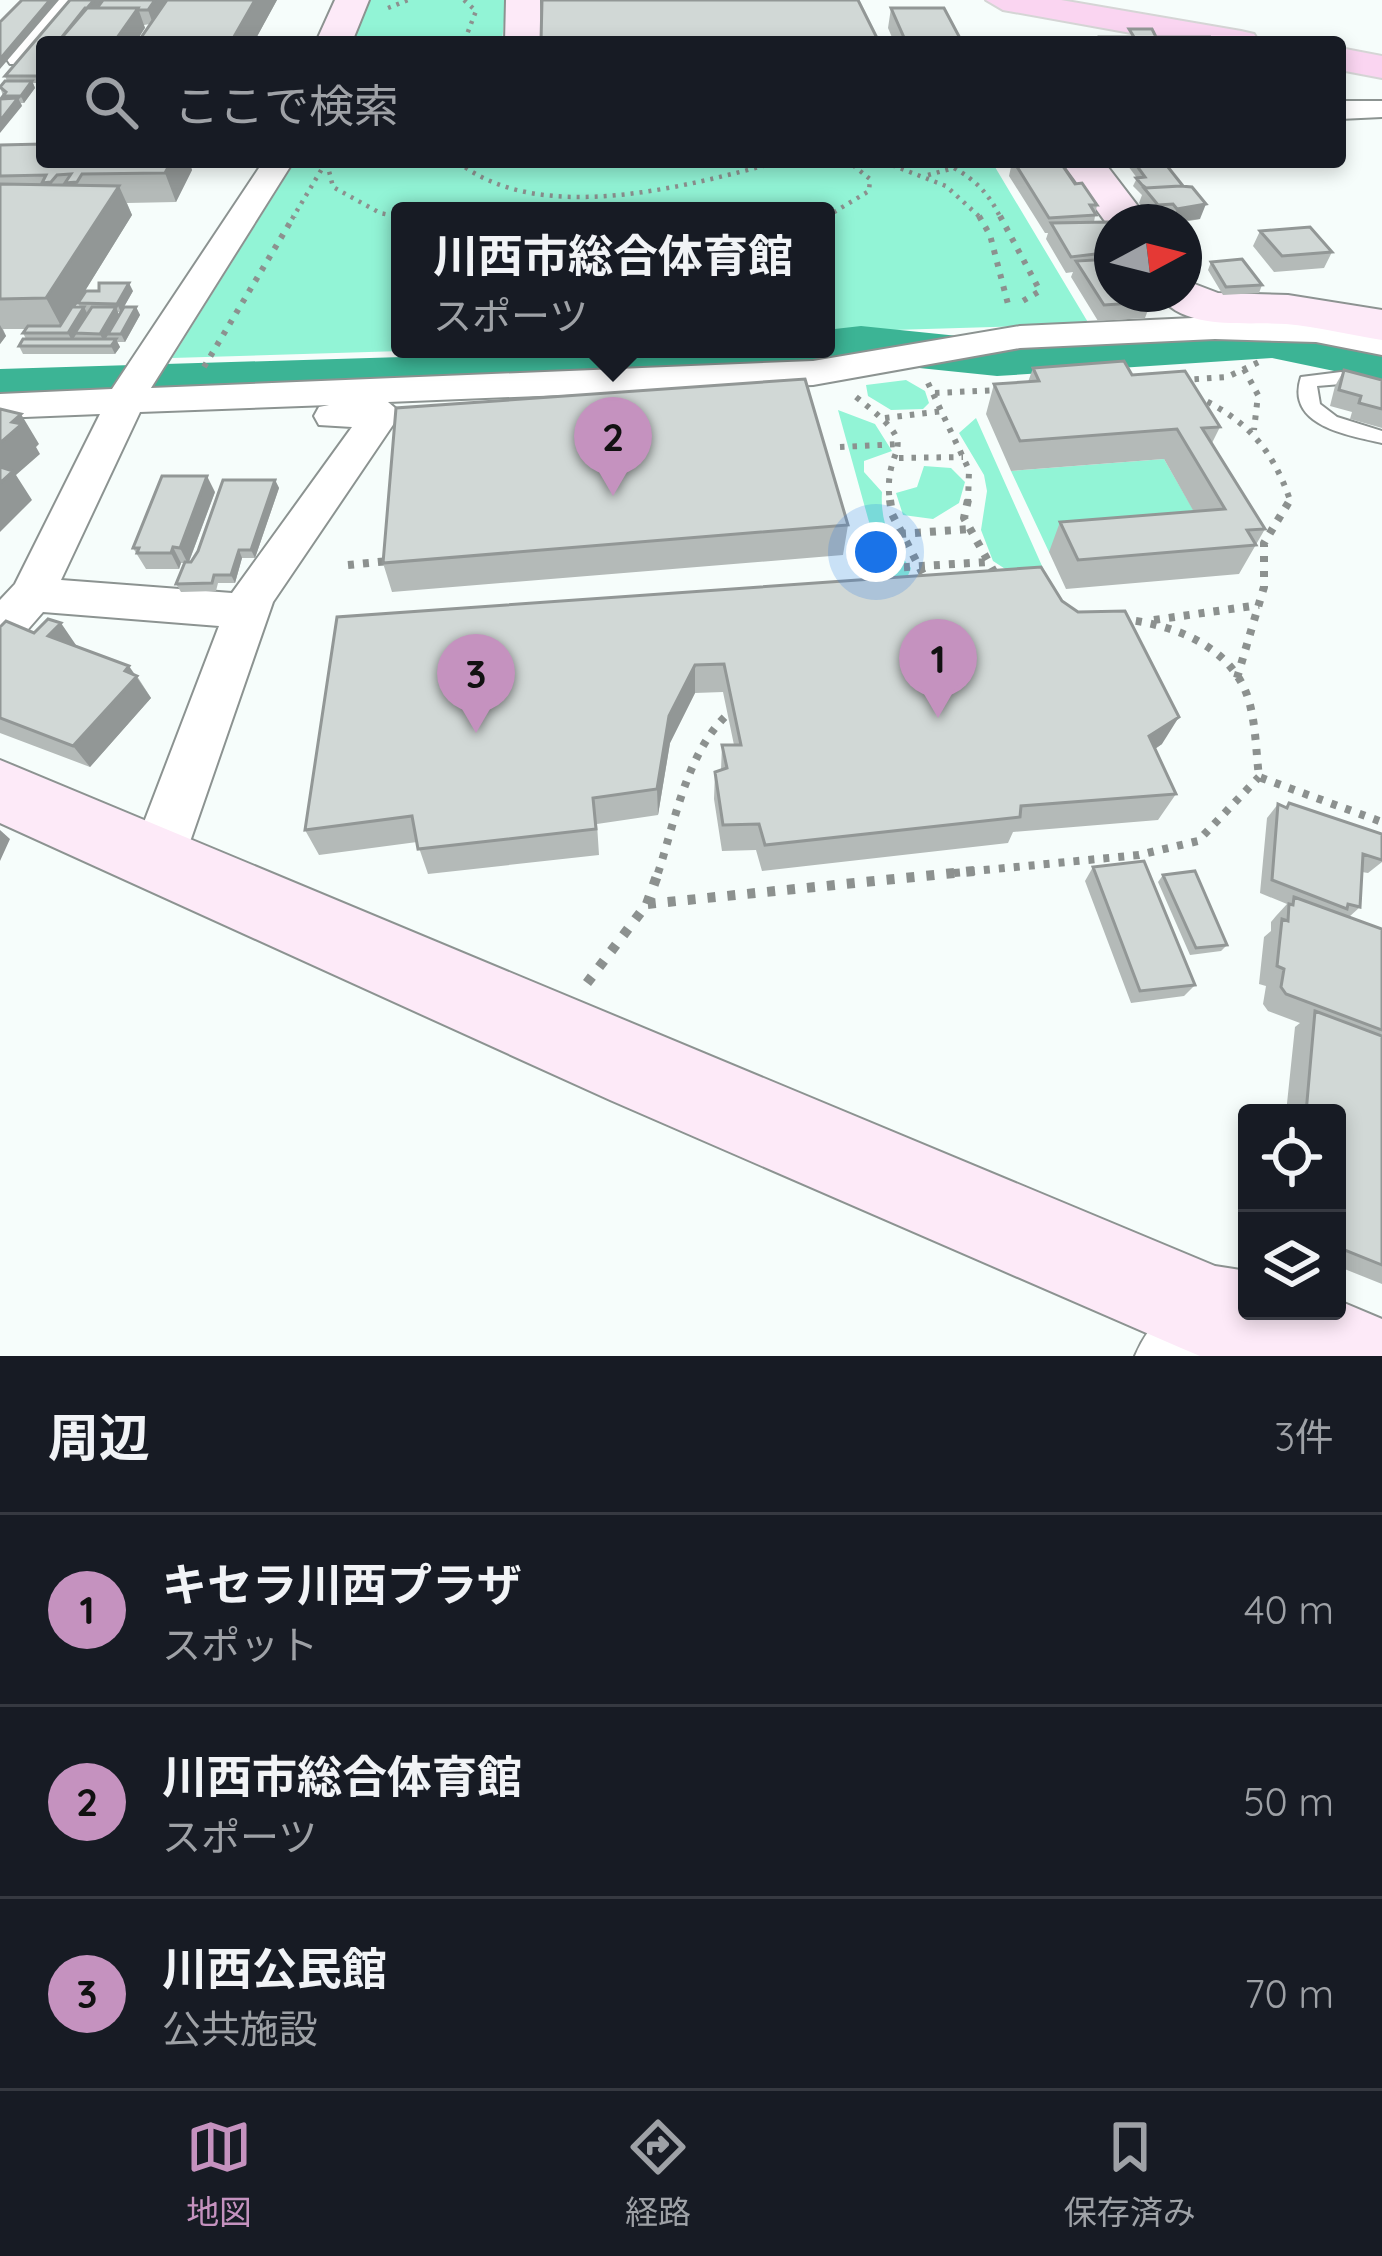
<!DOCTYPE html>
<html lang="ja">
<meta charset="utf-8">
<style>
body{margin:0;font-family:Quicksand,"Noto Sans JP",sans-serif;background:#242831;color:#f1f3f6}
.controls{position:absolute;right:36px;bottom:36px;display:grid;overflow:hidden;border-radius:12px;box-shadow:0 6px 18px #0003}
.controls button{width:108px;height:108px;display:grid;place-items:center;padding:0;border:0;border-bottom:3px solid #363941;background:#171b24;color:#f1f3f6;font:60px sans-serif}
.compass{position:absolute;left:1094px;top:204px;width:108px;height:108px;border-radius:50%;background:#171b24;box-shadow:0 6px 18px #0003;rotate:83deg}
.you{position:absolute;left:876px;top:552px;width:42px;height:42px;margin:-30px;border:9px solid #fff;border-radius:50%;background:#1a73e8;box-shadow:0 0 0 18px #1a73e833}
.badge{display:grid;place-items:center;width:78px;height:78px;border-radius:50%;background:#c592bf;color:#111;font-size:39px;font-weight:700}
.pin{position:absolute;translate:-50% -99px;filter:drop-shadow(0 3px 6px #0008)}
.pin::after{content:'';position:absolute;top:63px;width:42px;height:36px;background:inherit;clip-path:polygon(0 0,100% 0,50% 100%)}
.popup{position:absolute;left:391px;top:202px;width:444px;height:156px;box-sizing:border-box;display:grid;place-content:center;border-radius:12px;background:#171b24;filter:drop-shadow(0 3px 9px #0005);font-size:39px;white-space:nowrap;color:#9ea1a6}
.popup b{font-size:45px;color:#f1f3f6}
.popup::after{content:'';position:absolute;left:50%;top:100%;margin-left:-24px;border:24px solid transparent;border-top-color:#171b24}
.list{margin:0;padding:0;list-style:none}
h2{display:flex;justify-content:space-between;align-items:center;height:156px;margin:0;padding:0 48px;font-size:51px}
h2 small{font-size:39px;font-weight:400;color:#9ea1a6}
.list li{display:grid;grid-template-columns:78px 1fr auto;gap:36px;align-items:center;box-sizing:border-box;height:192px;padding:0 48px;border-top:3px solid #363941}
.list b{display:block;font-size:45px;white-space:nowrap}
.list p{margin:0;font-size:39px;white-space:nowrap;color:#9ea1a6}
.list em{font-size:39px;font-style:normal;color:#9ea1a6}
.icon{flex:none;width:66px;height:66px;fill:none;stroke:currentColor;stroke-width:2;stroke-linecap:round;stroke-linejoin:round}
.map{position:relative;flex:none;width:1382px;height:1356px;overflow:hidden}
.search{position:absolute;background:#171b24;box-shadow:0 6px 18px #0003;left:36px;right:36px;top:36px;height:132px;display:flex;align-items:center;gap:30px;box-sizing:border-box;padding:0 42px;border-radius:12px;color:#9ea1a6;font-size:45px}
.sheet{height:732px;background:#171b24}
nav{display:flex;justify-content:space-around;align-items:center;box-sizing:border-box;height:168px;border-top:3px solid #363941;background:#171b24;font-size:33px;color:#9ea1a6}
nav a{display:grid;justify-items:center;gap:6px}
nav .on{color:#c592bf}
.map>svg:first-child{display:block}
.green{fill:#92f4d6}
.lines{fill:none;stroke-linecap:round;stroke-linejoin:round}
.river{fill:#3cb495;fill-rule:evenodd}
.lane-casing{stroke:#8c9391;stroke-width:4}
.street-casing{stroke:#8c9391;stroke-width:4}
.secondary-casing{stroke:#8c9391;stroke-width:4}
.primary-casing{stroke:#d5d5d5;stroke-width:4}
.path-far3{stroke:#8c918f;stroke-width:4.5;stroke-dasharray:3 6;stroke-linecap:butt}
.path-far2{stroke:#8c918f;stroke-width:6;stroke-dasharray:4.5 8;stroke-linecap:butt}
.path-far1{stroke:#8c918f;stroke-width:8;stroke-dasharray:6 9;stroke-linecap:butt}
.path{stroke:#8c918f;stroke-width:10;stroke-dasharray:8 12;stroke-linecap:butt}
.lane{fill:#fff;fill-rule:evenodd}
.street{fill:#fff;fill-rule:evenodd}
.secondary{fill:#fdeaf8;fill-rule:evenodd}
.primary{fill:#fad5f1;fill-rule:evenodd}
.wall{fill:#b4bab8}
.shaded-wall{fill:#929796}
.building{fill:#d1d8d6;stroke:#929796;stroke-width:3}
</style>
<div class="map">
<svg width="1382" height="1356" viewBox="0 0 1382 1356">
<rect width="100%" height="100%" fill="#f6fdfb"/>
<!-- green -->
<path class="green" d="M365,0H506L502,42H348Z
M295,162H992L1089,324L826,332V211H400V349H467L172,358Z
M906,380L925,391L929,403L923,409L891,410L868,396L866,385Z
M838,410L875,424L892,451L864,461V472L882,492C880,523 891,545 911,568L905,583L887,587Z
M976,418L1059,604L993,561L981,530L987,491L984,475L959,433Z
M1164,459L1210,539L1049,552L1011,471Z
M924,466L951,468L965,482L959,503L933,519L903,515L896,493L917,487Z"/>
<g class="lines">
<!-- river -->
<path class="river" d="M1272,322L1382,345V381L1272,358L997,376L861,362L664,387L0,407V369L670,349H826V330L861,326L997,340Z"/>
<!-- lane casing -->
<g class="lane-casing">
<path id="lane" d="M1341,372L1382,383V395L1341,384L1317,386L1320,404L1337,417L1382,431V443C1348,435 1285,426 1301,377Z"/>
</g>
<!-- street casing -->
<g class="street-casing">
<path id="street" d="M54,0H79L28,64H10L6,58L10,52Z
M1340,101H1382V117L1340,119Z
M263,162H293L151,388L813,361L1020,326L1215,317L1316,320L1382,333V355L1316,342L1215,339L1020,348L813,385L388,402L401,413L273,602L184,859L176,876L157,883L138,876L130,859L219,626L43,612L16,643L0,649V600L15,584L100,414L0,418V394L112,389ZM329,405L319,407L314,416L319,425L352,427L232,593L61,580L140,412Z
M1215,1279L1240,1289L1250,1314L1240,1339L1222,1356H1135C1150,1320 1179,1294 1215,1279Z"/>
</g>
<!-- secondary casing -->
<g class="secondary-casing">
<path id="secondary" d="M335,0H369L352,42H316Z
M506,0H540L541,42H505Z
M1062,162H1104L1150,222H1112V231Z
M1184,280L1218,293L1288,295L1382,310V340C1350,335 1318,327 1286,324C1246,321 1184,332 1158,294H1184Z
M0,760L1215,1266L1247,1271V1311H1337V1300L1382,1319V1356H1200L1181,1348L610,1100L0,823Z"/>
</g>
<!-- primary casing -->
<g class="primary-casing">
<path id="primary" d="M986,0H1061L1241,31L1254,34L1259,42H1181L1003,10Z
M1340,48L1382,56V78L1340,70Z"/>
</g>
<!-- path-far3 -->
<path class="path-far3" d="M464,0L476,11L464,42
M388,8L408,0
M458,162C540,227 687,186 778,162
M884,162L946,186L982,219
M327,163L333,187L380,213L400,217
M928,175L954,168C977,181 990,195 1001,219
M826,217L869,191L870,179L849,162
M292,219L326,162"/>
<!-- path-far2 -->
<path class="path-far2" d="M394,216L400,217
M979,216L990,235L1009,308
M1000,216L1040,291L1021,302
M204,367L294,216
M1244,369L1258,395L1254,430
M1182,380L1227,377L1259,362
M928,383L969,470L968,503
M935,393L999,390
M1196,396C1247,420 1273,449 1291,503
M856,397C930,455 881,438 890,503
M885,418L943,411
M840,447L900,444
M899,458L963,457"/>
<!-- path-far1 -->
<path class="path-far1" d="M890,500L892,514L926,580
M968,500L964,518L997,577
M900,534L970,529
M348,565L388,561
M874,569L987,562
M1121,619C1173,624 1233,646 1249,701C1256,726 1256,752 1259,777L1382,822
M1154,620L1259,605
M1237,678L1264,587V543L1290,500
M658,873C676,819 688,744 735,708
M954,873L1139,855L1198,841L1259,777"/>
<!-- path -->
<path class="path" d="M647,904L659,870
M587,983L647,904L984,870"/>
<!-- lane -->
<use href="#lane" class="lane"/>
<!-- street -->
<use href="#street" class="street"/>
<!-- secondary -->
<use href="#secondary" class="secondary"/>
<!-- primary -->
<use href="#primary" class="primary"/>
</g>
<!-- wall -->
<path class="wall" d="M70,0H277L254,42L150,24L144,25L145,28L42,42L40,83H33L35,88L24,103H21L22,106L4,99L0,87L7,81L5,76Z
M891,8L962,42H894L888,28Z
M0,145L42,162H189L192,170L176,202L127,203L132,215L75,307H80L78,303L133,291L121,312H118L119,315L136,307L140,315L125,342H117L120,347L115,354H23L19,346L26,339L23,333L26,329H3L6,336L0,344Z
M1012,162H1060L1075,184L1097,205L1094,222L1112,225V294L1151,302L1145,318L1098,321L1071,277L1073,272L1066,273L1046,239L1048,233H1045L1009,176Z
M1125,162H1164L1200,219L1184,222H1169L1167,219L1153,221L1139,203L1142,195L1133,186L1137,178Z
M1260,231L1332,252L1324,268L1274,272L1253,246Z
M1211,262L1262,285L1259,293L1223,295L1208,270Z
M1033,368L1132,375L1220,427L1212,443L1265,529L1239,574L1066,589L1049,552L1060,522L1194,512L1164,459L1011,471L986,414L994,384L1028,382Z
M1344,370L1382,380V428L1350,419L1352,412L1330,406L1335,386Z
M275,480L279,488L255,558H242L235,583H218L216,591L181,592L176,584L184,563H181L179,569H146L133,548L215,492L189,562H191Z
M848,525L843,555L392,592L383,563Z
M1062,601L1162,744L1155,749L1176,794L1158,820L1013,832L1008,843L762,871L756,850L722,851L714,799L715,772L721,770L722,745H734L723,692L695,693L670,743L658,815L597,824L599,855L428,874L417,842L319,855L305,830L337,617Z
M0,627L34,633L76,645L137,676L151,698L90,767L0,733Z
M1289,803L1382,834V862L1368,873L1362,872L1360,907L1349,917L1382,929V1284L1337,1266V1113H1286L1295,1027L1300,1023L1268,1011L1263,1004L1266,986L1259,984L1264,937L1271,931V922L1276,916L1287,904L1260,893L1267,818L1278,804L1285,807Z
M1093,867L1195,985L1184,996L1131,1003L1085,881Z
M1163,875L1227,945L1221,951L1190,955L1158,882Z"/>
<!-- shaded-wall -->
<path class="shaded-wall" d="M50,0H59L0,69V59Z
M94,0H103L90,14L84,11Z
M155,0H170L153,24L148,10Z
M255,0H277L254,42H231Z
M138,8L145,28L136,42H114Z
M32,81L35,88L24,103L21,96Z
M18,98L22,106L0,133V121Z
M171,162H189L192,170L176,202L165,173Z
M119,186L132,215L62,328L46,298Z
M1206,204L1200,219L1172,222L1177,209Z
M129,283L133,291L121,312L117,304Z
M84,307L88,315L72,341L68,333Z
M116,307L119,315L104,342L100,334Z
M136,307L140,315L125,342L121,334Z
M0,325L6,336L0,344Z
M116,339L120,347L115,354L111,346Z
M21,414L39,444L36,447L40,454L16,475L32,500L0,532V443L12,422Z
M207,476L215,492L188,564L180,548Z
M275,480L279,488L255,558L251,550Z
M173,547L181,563L179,569L171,553Z
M239,550L242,558L235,583L231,575Z
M61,623L76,645L64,658L48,636Z
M695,665V693L670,743L658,815L657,789L669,716Z
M129,666L151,698L90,767L73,746Z
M1179,717L1162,744L1134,763L1149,736Z
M0,830L10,839L0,861Z"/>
<!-- building -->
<path class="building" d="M22,0H50L0,59V22Z
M70,0H94L58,42H42V69L37,76H5Z
M103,0H155L148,10H139L138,8H97Z
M167,0H255L231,42H138Z
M542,0H858L879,42H541Z
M85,8H138L114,42H58Z
M891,8H944L962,42H906Z
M1129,29H1152L1156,37H1210L1214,42H1103L1100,37H1134Z
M1288,40L1290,42L1227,41Z
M5,81H32L21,96H3L6,92L0,87Z
M18,98L0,121V99Z
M42,144V162H171L165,173L82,174L77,182L65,183L71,174L57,175L51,182L42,183L46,175L0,176V145Z
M1014,162H1060L1075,184L1082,183L1097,205H1090L1096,215L1049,218Z
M1134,162H1164L1183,186L1146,188L1142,185L1136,178L1145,177Z
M0,184L119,186L46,298L0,299Z
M1180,186L1192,187L1206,204L1177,209L1173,204L1158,205L1144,188Z
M1109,222L1112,225V241L1108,242L1112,247V252L1071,257L1051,223Z
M1310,227L1332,252L1282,256L1260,231Z
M1112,259V294H1146L1151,302L1104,305L1076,261Z
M1242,259L1262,285L1226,287L1211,262Z
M99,283H129L117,304L78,303L86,291H99Z
M72,307H84L68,333H23L28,326H60Z
M92,307H116L100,334L75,333Z
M124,307H136L121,334H108Z
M23,339H116L111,346H19Z
M1124,361L1132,375L1185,371L1220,427L1202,428L1265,529L1247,530L1256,545L1078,560L1060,522L1225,509L1177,429L1020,441L994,384L1039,381L1033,368Z
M1344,370L1382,380V409L1359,403L1361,396L1339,390Z
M805,379L848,525L383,563L396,408Z
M0,409L21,414L12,422L22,424L0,443Z
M0,467L13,471L0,483Z
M162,476H207L180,548L173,547L171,553H137L139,548H133Z
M223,480H275L251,550H239L231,575H214L212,583L176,584L185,562H191L198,551Z
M1041,567L1062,601L1078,612L1125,611L1179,717L1149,736L1176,794L1021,806L1020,817L765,845L759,824L723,825L715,772L727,768L722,745H741L724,664L695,665L669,716L657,789L593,798L596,829L418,849L412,816L305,830L337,617Z
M48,619L61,623L48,636L129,666L125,671L137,676L73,746L0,718V627L6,621L34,633Z
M1289,803L1382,834V860L1363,854L1360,907L1348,904L1347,909L1272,880L1278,804L1287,808Z
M1144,861L1195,985L1140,991L1093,867Z
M1195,871L1227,945L1196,948L1163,875Z
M1294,897L1382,929V1030L1286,994L1281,987L1284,969L1277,966L1282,919L1288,921L1289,904L1293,905Z
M1315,1011L1382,1036V1265L1337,1247V1113H1306Z"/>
</svg>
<div class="controls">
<button><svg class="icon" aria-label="locate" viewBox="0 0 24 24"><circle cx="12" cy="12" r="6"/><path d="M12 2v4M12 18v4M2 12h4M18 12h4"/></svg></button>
<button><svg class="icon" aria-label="layers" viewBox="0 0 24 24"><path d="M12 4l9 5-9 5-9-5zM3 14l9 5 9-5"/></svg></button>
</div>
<svg class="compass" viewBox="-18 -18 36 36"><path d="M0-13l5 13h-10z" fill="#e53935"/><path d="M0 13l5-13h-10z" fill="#9ea1a6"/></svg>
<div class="you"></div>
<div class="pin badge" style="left:938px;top:718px">1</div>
<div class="pin badge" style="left:613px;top:496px">2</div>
<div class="popup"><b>川西市総合体育館</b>スポーツ</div>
<div class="pin badge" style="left:476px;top:733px">3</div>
<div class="search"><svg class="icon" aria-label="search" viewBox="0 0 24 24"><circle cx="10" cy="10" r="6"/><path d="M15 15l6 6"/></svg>ここで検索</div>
</div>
<section class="sheet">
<h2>周辺<small>3件</small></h2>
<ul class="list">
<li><span class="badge">1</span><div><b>キセラ川西プラザ</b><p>スポット</p></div><em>40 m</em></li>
<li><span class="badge">2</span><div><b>川西市総合体育館</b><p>スポーツ</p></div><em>50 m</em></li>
<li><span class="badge">3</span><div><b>川西公民館</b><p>公共施設</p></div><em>70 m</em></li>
</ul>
</section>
<nav>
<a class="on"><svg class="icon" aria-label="map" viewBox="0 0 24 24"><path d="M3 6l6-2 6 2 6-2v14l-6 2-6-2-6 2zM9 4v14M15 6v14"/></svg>地図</a>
<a><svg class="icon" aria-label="directions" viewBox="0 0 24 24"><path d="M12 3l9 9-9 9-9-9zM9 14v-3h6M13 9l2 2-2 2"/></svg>経路</a>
<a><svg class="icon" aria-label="saved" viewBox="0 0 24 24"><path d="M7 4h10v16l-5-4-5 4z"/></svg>保存済み</a>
</nav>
